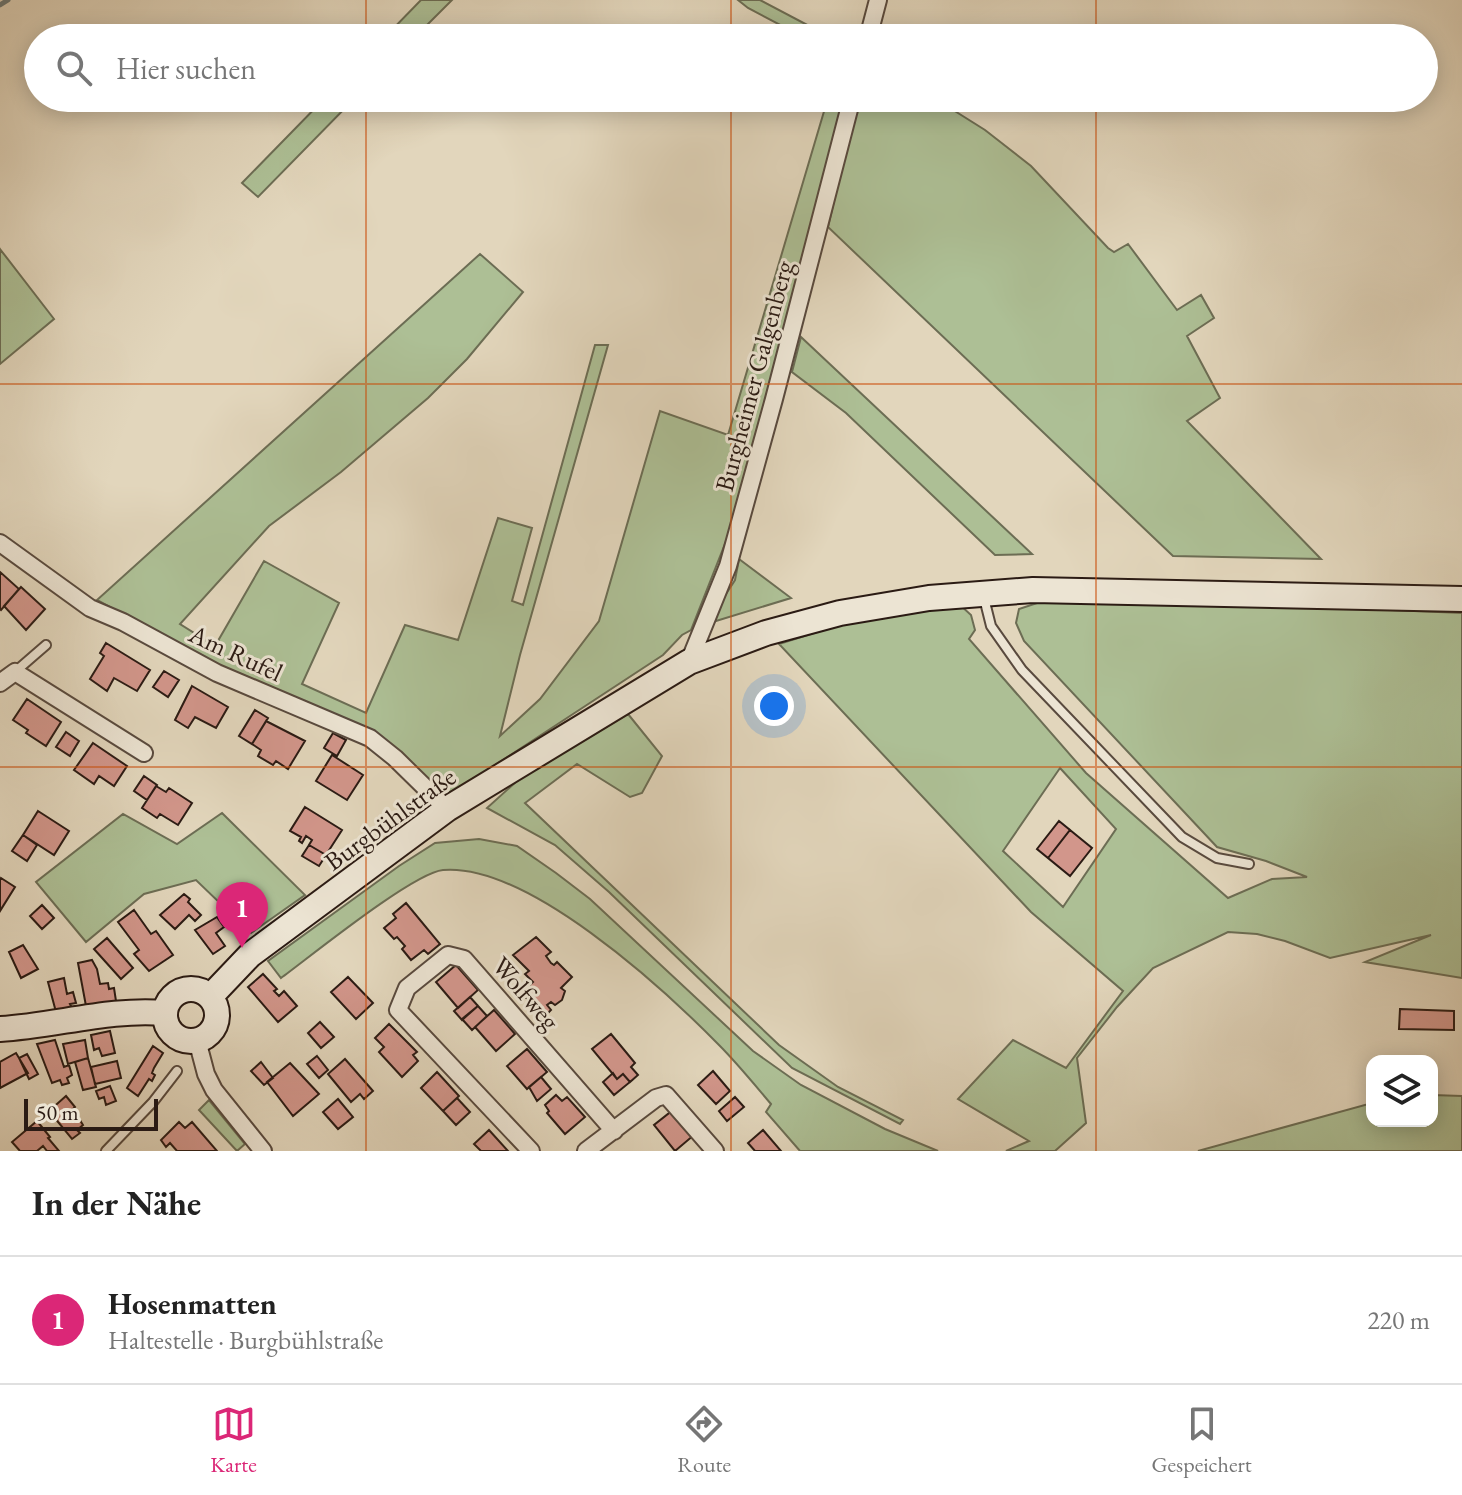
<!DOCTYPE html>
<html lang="de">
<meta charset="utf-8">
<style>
body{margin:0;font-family:"EB Garamond",serif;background:#f6f6f6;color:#222}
.controls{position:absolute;right:24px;bottom:24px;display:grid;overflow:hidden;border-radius:16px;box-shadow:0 4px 20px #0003}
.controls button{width:72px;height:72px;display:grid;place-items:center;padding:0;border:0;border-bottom:2px solid #e0e0e0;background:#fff;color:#222;font:40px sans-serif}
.scale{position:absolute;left:24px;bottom:20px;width:134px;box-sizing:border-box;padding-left:8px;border:4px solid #2b1b14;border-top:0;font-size:22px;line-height:28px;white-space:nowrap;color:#2b1b14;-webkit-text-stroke:6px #ece4d3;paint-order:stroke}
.you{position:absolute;left:774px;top:706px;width:28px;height:28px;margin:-20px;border:6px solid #fff;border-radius:50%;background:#1a73e8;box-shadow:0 0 0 12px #1a73e833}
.badge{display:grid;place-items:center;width:52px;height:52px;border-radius:50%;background:#db2777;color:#fff;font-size:26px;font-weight:700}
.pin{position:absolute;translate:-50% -66px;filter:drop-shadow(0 2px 4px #0008)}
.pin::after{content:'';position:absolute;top:42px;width:28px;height:24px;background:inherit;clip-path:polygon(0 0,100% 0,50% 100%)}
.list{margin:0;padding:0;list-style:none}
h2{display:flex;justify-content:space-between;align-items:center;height:104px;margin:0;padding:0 32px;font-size:34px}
h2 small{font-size:26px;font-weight:400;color:#767676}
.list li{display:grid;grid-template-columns:52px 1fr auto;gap:24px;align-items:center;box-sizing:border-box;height:128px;padding:0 32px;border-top:2px solid #e0e0e0}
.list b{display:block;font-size:30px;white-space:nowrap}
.list p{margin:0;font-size:26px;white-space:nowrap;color:#767676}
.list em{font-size:26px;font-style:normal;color:#767676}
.icon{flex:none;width:44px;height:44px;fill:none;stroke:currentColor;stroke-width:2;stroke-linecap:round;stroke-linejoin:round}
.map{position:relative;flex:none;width:1462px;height:1151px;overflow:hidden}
.search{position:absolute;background:#fff;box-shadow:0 4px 20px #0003;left:24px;right:24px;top:24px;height:88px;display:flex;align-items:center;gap:20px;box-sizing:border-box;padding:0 28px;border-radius:44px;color:#767676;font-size:30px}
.sheet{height:232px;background:#fff}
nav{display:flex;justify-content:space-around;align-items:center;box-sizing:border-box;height:112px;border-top:2px solid #e0e0e0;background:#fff;font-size:22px;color:#767676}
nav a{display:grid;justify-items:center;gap:4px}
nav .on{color:#db2777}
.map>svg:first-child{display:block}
.green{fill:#adbf95;stroke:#6c6d54;stroke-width:2;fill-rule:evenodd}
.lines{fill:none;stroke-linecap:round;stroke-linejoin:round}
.stream{stroke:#6c7978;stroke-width:5}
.building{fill:#d2968b;stroke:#2b1b14;stroke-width:2}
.lane-casing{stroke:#594a3e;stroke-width:12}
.street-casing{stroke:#594a3e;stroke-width:20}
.secondary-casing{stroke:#2b1b14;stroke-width:28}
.lane{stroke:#ece4d3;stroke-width:8}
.street{stroke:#ece4d3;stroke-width:16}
.secondary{stroke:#ece4d3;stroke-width:24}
.grid{fill:none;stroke:#cc500d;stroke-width:2;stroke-opacity:0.55}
.labels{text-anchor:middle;stroke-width:6;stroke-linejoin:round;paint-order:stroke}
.street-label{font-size:26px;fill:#2b1b14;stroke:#ece4d3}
</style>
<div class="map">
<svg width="1462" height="1151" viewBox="0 0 1462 1151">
<rect width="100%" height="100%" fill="#e2d6bc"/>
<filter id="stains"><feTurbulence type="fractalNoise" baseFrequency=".0025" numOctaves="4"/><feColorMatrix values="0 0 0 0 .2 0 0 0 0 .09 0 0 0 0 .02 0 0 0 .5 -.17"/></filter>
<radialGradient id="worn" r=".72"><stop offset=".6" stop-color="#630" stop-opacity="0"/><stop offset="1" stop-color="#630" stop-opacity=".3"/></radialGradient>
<!-- green -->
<path class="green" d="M421,0H452L414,38H384Z
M738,0H760L832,38H805L748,8Z
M325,98H355L258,197L242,183Z
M828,98H845L732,526L691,630L682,635L663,655L445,798L377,737L222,669L97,600L480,254L523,292L467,359L428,398L341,472L269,526L180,624L215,646L264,561L339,603L302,684L366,713L405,625L458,640L498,518L532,528L512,601L523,605L595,345H608L520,655L500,736L540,699L599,621L660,411L728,435Z
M858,98H934L985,130L1031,166L1108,248L1114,252L1128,244L1177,310L1201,295L1214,318L1187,336L1220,398L1187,421L1321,559L1173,556L828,227Z
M0,249L54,319L0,364Z
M801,337L1032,554L995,555L846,413L792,372Z
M739,559L791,598L716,621L713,614L735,580Z
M1043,601L1274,605L1462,613V978L1365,962L1431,935L1330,958L1285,941L1257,934L1228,932L1153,968L1117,1007L1077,1058L1086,1123L1055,1151H1006L1029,1141L958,1099L1013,1040L1066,1068L1123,991L1031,912L779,644L852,621L959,604L971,615L975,630L969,639L1086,773L1228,898L1272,879L1307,877L1266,861L1217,847L1024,641L1016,623L1019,609ZM1060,768L1116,829L1063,907L1003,851Z
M628,714L662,756L642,793L630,797L577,764L525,803L779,1045L838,1087L903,1120L900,1124L792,1068L609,892L555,845L487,808L518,780Z
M222,813L305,895L251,933L196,880L144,894L86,942L36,882L123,814L177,844Z
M479,839L517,846L556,873L590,899L753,1051L801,1085L885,1129L938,1151H800L766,1112L771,1104C754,1084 737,1063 719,1045C662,987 527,863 443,870C413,873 311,956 281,978L268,961L399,866L435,843Z
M1432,1095L1462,1096V1151H1198L1372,1103V1121H1432Z
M209,1100L245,1144L237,1151L199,1110Z"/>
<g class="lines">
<!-- stream -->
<path class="stream" d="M0,5L8,0"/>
</g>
<!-- building -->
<path class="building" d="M0,572L19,589L1,610L0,609Z
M21,587L45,609L26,630L4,606Z
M106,643L150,670L137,691L114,678L107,691L90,679L104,656L100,653Z
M164,671L179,680L168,697L153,687Z
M192,686L228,707L216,728L195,717L188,728L175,720Z
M27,699L61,722L46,746L26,733L28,730L13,720Z
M255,710L268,718L252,744L239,736Z
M266,721L305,741L288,769L276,761L273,765L258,756L261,750L252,744Z
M66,732L79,741L70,756L56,747Z
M333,733L346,740L337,756L324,748Z
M93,743L127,766L114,786L99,776L94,784L74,770Z
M332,755L363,775L347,800L316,781Z
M144,776L157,785L147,800L134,791Z
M156,786L166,792L169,788L192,803L178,825L160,814L157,818L142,808Z
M305,807L342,830L326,855L309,845L312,840L306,836L302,843L299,841L301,837L290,831Z
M38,811L69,831L54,855L23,835Z
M1059,821L1070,830L1048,858L1037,849Z
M1070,830L1092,848L1070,876L1048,858Z
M23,835L37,845L27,861L12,851Z
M309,845L326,855L319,866L302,856Z
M1,878L15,887L0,911V880Z
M184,894L190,899L188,902L201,915L195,921L189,915L175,929L160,915Z
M406,903L440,944L428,954L424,950L411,960L402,949L405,946L397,937L394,939L384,928L396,918L393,914Z
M42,905L54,918L42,929L30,916Z
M134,910L151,934L156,931L173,955L149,971L134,954L139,950L118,922Z
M217,917L224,927L216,933L225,946L213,954L195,930Z
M536,937L551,952L546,956L551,963L554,965L557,962L572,977L561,988L565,991L562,1000L555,1005L551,1002L547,1005L551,1010L545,1016L521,993L533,982L525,974L529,971L513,955Z
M107,938L133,968L121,979L94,949Z
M23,945L38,969L21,978L9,952Z
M92,960L97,969L100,984L108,983L109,989L114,988L116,1001L86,1006L78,963Z
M456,965L478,990L458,1008L436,982Z
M263,974L277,989L274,991L279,996L284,991L297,1006L278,1022L248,987Z
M348,977L373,1003L356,1019L331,992Z
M64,978L67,994L73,992L76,1003L70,1004L72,1008L56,1012L48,982Z
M470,997L478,1006L462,1020L454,1011Z
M478,1006L487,1016L472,1030L462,1019Z
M1400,1009L1454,1011V1030L1399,1029Z
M494,1010L515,1034L496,1051L475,1027Z
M320,1022L334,1037L321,1048L308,1033Z
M389,1024L417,1052L413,1055L418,1061L402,1077L379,1052L384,1047L375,1038Z
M110,1031L115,1053L102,1056L99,1048L94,1050L91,1035Z
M611,1034L635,1063L631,1067L638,1075L630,1082L623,1074L617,1079L592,1049Z
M55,1040L64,1067L69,1065L72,1075L67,1078L69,1083L62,1085L60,1080L52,1083L37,1044Z
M85,1040L88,1058L68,1064L63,1044Z
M153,1046L163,1053L154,1068L152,1073L155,1075L152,1081L149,1079L138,1096L127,1088Z
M527,1049L547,1072L527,1089L507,1066Z
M16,1053L28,1073L0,1088V1062Z
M27,1054L38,1074L29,1079L19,1058Z
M317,1056L328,1070L319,1078L307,1064Z
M88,1058L96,1087L83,1090L75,1062Z
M345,1059L373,1091L364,1099L360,1094L351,1102L328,1074Z
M117,1061L121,1078L95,1084L91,1067Z
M261,1062L273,1078L264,1085L251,1071Z
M290,1063L319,1094L293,1116L267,1082Z
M713,1071L730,1091L716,1104L698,1085Z
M437,1072L459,1096L443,1111L421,1088Z
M613,1073L617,1079L623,1074L630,1082L614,1095L603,1082Z
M541,1077L551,1089L537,1101L529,1087Z
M110,1086L116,1101L106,1105L104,1097L99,1099L96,1091Z
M556,1095L562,1101L567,1097L585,1117L565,1134L547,1113L549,1111L545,1105Z
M66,1096L75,1107L73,1109L83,1125L77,1130L80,1133L72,1139L49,1111Z
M735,1097L744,1107L727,1121L719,1111Z
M457,1098L470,1112L456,1125L443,1111Z
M338,1099L353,1117L338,1129L323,1112Z
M673,1110L694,1135L675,1151L654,1125Z
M37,1121L50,1137L48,1138L59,1151H47L43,1146L37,1151H20L12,1142Z
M179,1122L185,1128L192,1122L217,1151H177L170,1143L166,1147L161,1140Z
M489,1130L508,1151H481L474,1144Z
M763,1130L781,1151H755L748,1143Z"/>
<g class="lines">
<!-- lane casing -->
<g class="lane-casing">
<path id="lane" d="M984,598L991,626L1022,670L1182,837L1217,858L1249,864
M16,671L46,645
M106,1151L153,1102L177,1071"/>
</g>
<!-- street casing -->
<g class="street-casing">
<path id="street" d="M868,38L878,0
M0,543L90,608L123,622L217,673L370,738L395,758L447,809
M689,662L728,566L774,399L852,98
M0,683L15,672L144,753
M197,1040L206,1074L214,1090L263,1151
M531,1151L398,1010L407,988L448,955L464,959L614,1131
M586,1151L656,1098L666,1095L715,1151"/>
</g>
<!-- secondary casing -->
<g class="secondary-casing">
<path id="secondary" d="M165 1015a26 26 0 1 1 52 0a26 26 0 1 1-52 0Z
M210,997L250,955L447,809L689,662L766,633L840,613L929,598L1033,590L1462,599
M0,1029C55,1026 110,1008 165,1013"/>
</g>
<!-- lane -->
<use href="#lane" class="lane"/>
<!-- street -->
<use href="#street" class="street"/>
<!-- secondary -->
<use href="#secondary" class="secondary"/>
</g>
<!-- grid -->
<path class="grid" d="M366,0V38M731,0V38M1096,0V38M366,98V1151M731,98V1151M1096,98V1151M0,384H1462M0,767H1462"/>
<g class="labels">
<!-- street labels -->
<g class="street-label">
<text transform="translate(754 376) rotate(-75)" y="9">Burgheimer Galgenberg</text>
<text transform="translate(236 653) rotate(25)" y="9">Am Rufel</text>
<text transform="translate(390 819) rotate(-36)" y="9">Burgbühlstraße</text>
<text transform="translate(526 993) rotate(49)" y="9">Wolfweg</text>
</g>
</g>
<rect width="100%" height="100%" filter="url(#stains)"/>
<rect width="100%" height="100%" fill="url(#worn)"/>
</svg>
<div class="controls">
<button><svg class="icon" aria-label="layers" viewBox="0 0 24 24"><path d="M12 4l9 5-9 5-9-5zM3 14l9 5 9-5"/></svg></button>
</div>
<div class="scale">50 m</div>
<div class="you"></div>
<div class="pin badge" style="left:242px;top:948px">1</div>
<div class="search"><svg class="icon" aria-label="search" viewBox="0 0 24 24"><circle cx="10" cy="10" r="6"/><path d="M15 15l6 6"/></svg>Hier suchen</div>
</div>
<section class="sheet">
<h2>In der Nähe<small></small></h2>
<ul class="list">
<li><span class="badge">1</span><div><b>Hosenmatten</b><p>Haltestelle · Burgbühlstraße</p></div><em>220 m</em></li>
</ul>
</section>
<nav>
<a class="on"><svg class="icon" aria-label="map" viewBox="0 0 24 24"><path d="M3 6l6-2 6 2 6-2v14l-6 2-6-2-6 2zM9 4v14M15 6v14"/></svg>Karte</a>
<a><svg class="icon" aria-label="directions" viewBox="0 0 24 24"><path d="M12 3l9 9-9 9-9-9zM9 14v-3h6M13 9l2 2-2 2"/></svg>Route</a>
<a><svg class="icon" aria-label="saved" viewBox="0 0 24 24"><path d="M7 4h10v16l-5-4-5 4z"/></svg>Gespeichert</a>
</nav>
